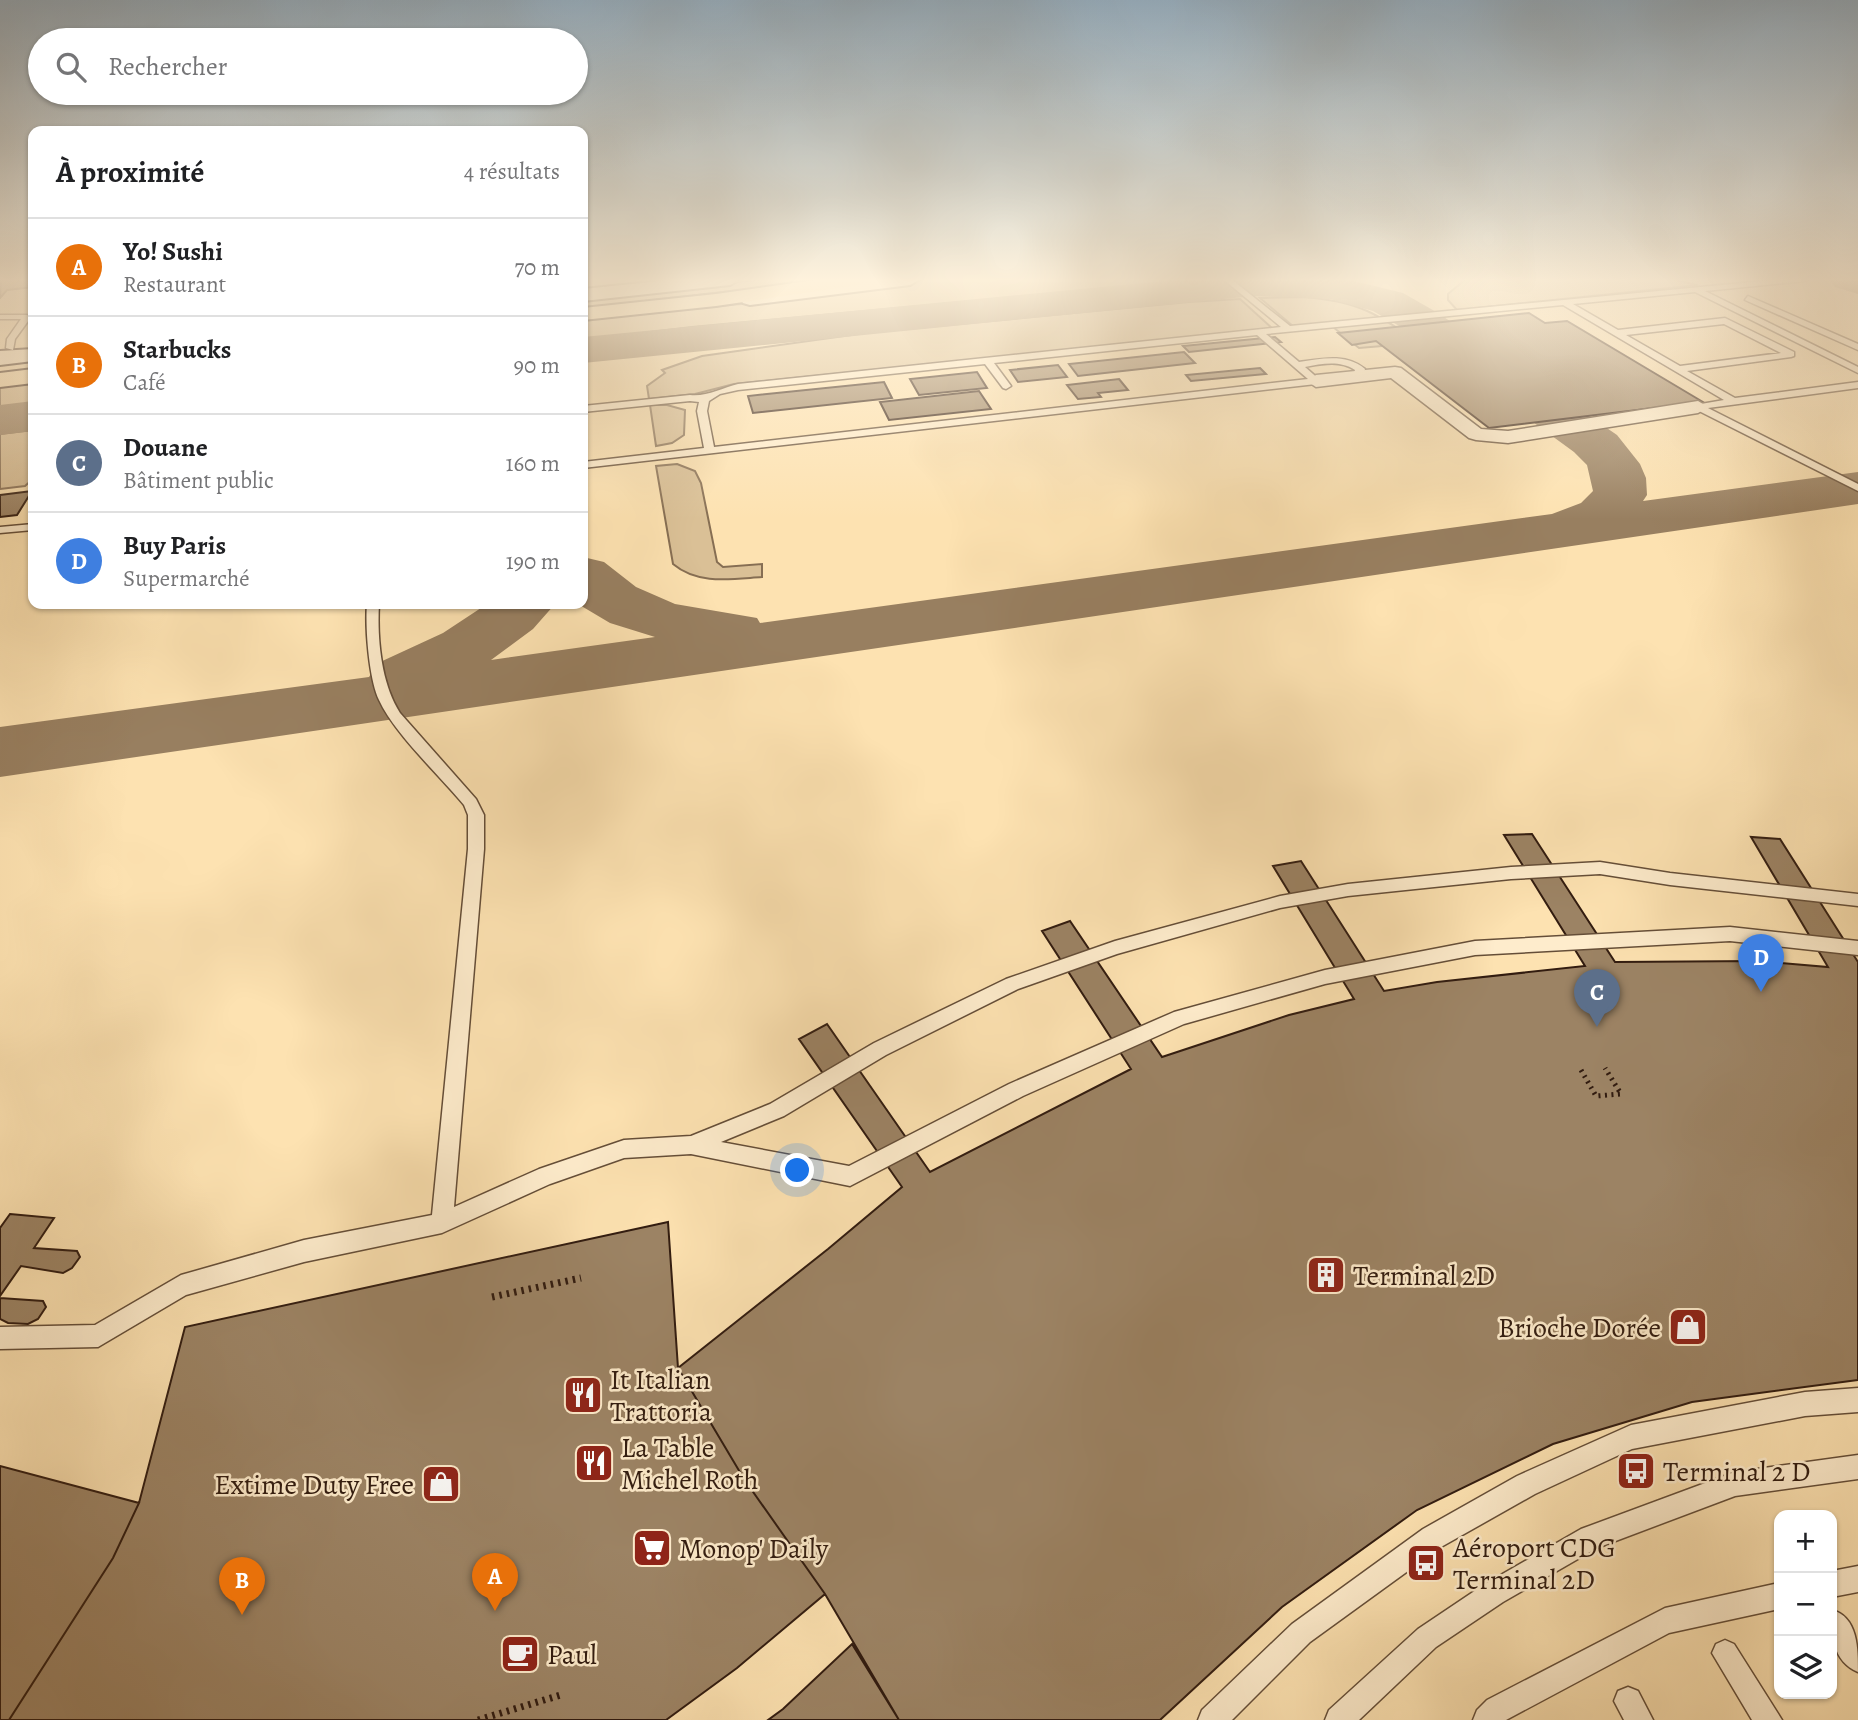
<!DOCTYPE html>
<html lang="fr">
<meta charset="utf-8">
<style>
body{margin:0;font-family:Alegreya,serif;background:#f2f2f2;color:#202124}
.controls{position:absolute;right:21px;bottom:21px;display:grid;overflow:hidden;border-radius:14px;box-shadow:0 2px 5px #0004}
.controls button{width:63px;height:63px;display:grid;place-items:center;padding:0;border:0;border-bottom:2px solid #e0e0e0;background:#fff;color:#202124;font:35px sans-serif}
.you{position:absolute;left:798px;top:1171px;width:24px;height:24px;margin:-18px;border:5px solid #fff;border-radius:50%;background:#1a73e8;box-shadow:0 0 0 10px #1a73e833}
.badge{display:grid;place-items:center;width:46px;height:46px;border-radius:50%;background:#d93025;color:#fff;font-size:23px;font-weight:700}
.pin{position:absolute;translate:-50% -58px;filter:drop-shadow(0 2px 4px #0008)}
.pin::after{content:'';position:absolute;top:37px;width:24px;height:21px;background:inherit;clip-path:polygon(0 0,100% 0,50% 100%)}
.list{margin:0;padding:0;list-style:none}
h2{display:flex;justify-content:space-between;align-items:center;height:91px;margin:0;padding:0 28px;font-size:30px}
h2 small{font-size:23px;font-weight:400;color:#757577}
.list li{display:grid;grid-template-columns:46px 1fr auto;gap:21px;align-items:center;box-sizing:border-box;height:98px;padding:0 28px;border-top:2px solid #e0e0e0}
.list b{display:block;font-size:26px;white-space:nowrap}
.list p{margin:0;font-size:23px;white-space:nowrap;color:#757577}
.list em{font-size:23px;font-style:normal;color:#757577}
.icon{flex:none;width:38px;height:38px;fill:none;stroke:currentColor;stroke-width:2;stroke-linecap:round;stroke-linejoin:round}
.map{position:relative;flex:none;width:1858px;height:1720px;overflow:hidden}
.search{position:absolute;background:#fff;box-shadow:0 2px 5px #0004;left:28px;top:28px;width:560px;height:77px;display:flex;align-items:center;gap:18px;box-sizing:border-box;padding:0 24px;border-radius:38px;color:#757577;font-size:26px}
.panel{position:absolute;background:#fff;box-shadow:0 2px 5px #0004;left:28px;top:126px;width:560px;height:483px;border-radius:14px}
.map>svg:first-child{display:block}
.green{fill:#dac096;stroke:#866e53;stroke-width:2}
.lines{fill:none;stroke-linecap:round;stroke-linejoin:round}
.taxiway{fill:#987f60;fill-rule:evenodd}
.building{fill:#9c8364;stroke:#321c10;stroke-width:2}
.lane-casing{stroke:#654e38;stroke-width:3}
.street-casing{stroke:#654e38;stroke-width:3}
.secondary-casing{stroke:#321c10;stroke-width:4}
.primary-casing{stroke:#321c10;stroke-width:4}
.path-far1{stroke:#321c10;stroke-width:5;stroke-dasharray:2 4.5;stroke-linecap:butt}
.path{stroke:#321c10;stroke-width:7;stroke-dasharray:2.5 5;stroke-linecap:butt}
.lane{fill:#feeccc;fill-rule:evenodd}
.street{fill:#feeccc;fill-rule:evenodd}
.secondary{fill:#feeccc;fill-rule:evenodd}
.primary{fill:#fde2b1;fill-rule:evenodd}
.labels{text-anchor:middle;stroke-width:5;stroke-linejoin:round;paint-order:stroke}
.near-poi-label{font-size:28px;fill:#321c10;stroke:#feeccc;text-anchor:start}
</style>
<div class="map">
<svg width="1858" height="1720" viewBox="0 0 1858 1720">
<rect width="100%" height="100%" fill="#fde2b1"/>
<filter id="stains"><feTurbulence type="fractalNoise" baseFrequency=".00286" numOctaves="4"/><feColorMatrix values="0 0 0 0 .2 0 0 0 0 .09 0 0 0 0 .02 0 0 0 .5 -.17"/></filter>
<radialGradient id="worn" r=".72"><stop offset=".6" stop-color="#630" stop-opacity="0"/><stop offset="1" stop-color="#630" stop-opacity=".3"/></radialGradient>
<!-- green -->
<path class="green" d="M767,279H816L802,281V283L583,308V299Z
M927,279H1210L692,327L583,340V319L742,304Z
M1466,279H1670L1698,285L1457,310L1448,300V294Z
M1303,297C1353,301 1372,310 1412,338L1406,344L1359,348L1328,323L1294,327L1260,298Z
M1240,299L1273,329L734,384L695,394L649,399L647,386L665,373L662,370L702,356L866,333L1189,302Z
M33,383V405L0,409V387Z
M650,405H667L685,410L684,435L672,443L656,446Z
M33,430V479L25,486L0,489V434Z
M677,464L695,471L701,483L717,562L723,567L762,564V577C731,579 698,585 673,564L656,466Z"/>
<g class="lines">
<!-- taxiway -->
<path class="taxiway" d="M1185,279H1346L1403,293L1438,313L1617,435L1640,464L1646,478L1647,495L1643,501L1858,472V504L0,777V727L369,677L378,663L443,633L487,604H555L533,629L491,660L655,637L610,623L578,604H583V557L604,562L636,587L675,604L757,618L760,623L1552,514L1581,503L1593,491L1587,465L1574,452L1408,331L1373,311L1330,299L1254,296L583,363V337Z
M1829,279H1858V294L1835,287Z
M33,401V431L0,435V405Z"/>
</g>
<!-- building -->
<path class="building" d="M1,279H33V287L7,290L0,298Z
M1529,313L1545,323L1567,321L1703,402L1489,428L1376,341L1352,345L1338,333Z
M1275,337L1281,342L1189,352L1183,346Z
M1184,352L1195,363L1078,376L1069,364Z
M1058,365L1067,377L1018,382L1010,370Z
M1260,368L1266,374L1191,381L1186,375Z
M977,372L987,388L919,395L910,379Z
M1119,379L1128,390L1098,393L1101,397L1078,399L1067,385Z
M884,382L892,398L753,413L748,396Z
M979,391L991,409L889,420L880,402Z
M32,491L17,515L0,517V495Z
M1532,834L1615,962L1757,961L1828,967L1751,837L1780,839L1858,962V1380L1692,1402L1553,1444L1417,1510L1282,1607L1160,1720H899L825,1594L744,1479L678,1368L828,1249L902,1187L799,1039L827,1024L930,1172L1131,1069L1042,931L1070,921L1162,1057L1289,1015L1354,999L1273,866L1301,861L1384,991L1437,982L1585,966L1504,835Z
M10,1214L54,1218L34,1248L77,1251L80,1257L72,1268L63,1273L21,1266L0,1296V1228Z
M668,1222L678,1368L744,1479L825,1594L737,1668L666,1720H9L113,1558L139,1503L185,1327Z
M0,1298L43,1301L46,1307L38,1319L28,1324L8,1323L0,1319Z
M0,1466L139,1503L113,1558L9,1720H0Z
M852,1644L899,1720H768L783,1709Z"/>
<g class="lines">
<!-- lane casing -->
<g class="lane-casing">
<path id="lane" d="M1223,279H1231L1290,326L1784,279H1809L1805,281L1705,291L1858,367V373L1695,292L1573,304L1618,330L1725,318L1794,352V356L1791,357L1687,371L1735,398L1858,382V388L1708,408L1858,484V491L1695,409V405L1724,400L1563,305L1266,334L1299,362C1321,359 1346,353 1365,369L1363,376L1358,379L1353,376L1355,370C1339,360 1322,364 1305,367L1321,381L1316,384L583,468V462L704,448L697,411L699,402L690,401L583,412V406L690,395C706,397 722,388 738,384L1281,327ZM1724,324L1781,353L1680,366L1626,335ZM1257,335L1308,379L714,447L707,411L709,401L720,394L738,390L985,364L1003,388L1006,389L1011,386L994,363Z
M1748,296L1858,344V350L1745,300Z
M0,315H27L31,317L15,339L13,350L6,348L7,339L21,319H0Z
M33,524V530L0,533V527Z
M367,604H379C377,639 381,683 400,713L476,799L484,815V849L454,1207L539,1169L624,1140L691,1136L770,1104L874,1043L1006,979L1115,941L1280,896L1348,884L1511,867L1600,862L1670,873L1858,894V906L1670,885L1600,874L1511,879L1348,896L1280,908L1117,954L1018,989L886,1055L784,1116L721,1142L849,1166L1009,1084L1174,1012L1325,970L1475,941L1730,927L1858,941V955L1730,941L1475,955L1325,984L1184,1024L1023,1096L850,1186L691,1154L624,1158L550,1184L442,1233L304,1262L186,1295L98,1347L0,1349V1327L95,1325L181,1275L304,1240L432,1215L468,849V815L464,805C440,776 394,733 379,700C369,679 365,627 367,604Z
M1858,1388V1412L1805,1416L1632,1449L1535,1494L1441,1547L1310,1642L1232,1720H1198L1202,1710L1292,1624L1423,1529L1517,1476L1631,1425L1805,1392Z
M1858,1455V1479L1735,1496L1597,1548L1503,1602L1436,1647L1359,1720H1325L1329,1710L1418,1629L1485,1584L1581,1529L1735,1472Z
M1858,1566V1592L1832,1597V1571Z
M1779,1583V1609L1669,1633L1506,1720H1473L1477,1710L1487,1700L1665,1608Z
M1832,1610C1858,1617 1858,1649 1858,1672C1832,1661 1832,1635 1832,1610Z
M1725,1640L1734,1644L1782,1720H1752L1712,1653L1716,1644Z
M1628,1687L1638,1691L1653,1720H1624L1614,1701L1618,1691Z"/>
</g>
<!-- street casing -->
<g class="street-casing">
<path id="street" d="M1395,367L1401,368L1481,429L1508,431L1698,401L1708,407L1698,413L1508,443L1476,440L1469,438L1391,378L1316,387L1307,381L1316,375Z"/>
</g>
<!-- secondary casing -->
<g class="secondary-casing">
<path id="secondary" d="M680,279H740L730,285L583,301V289Z
M867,279H920L910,285L750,305L743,303L740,299L743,295L750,293Z
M33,349V361L0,365V351Z"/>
</g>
<!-- primary casing -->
<g class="primary-casing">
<path id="primary" d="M822,279H869L859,285L716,306L583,320V308L716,294Z
M33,369V383L0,387V373Z"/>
</g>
<!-- path-far1 -->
<path class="path-far1" d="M1581,1070L1596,1096L1621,1094L1605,1068"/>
<!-- path -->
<path class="path" d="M492,1297L581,1278
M478,1720L564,1694"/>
<!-- lane -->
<use href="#lane" class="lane"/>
<!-- street -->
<use href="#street" class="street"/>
<!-- secondary -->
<use href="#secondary" class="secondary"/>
<!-- primary -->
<use href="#primary" class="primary"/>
</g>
<!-- sky -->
<linearGradient id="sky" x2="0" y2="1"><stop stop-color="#95acbc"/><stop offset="0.54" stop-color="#fef2dc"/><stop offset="1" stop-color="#fef2dc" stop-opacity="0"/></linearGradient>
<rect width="1858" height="519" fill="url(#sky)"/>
<!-- icons -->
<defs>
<g id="building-square" transform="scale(2.0125)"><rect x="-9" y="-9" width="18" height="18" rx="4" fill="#8f2418" stroke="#feeccc"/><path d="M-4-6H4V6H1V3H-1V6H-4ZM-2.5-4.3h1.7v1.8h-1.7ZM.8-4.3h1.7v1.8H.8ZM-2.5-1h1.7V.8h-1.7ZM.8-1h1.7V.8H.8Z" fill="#fff"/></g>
<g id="shop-square" transform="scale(2.0125)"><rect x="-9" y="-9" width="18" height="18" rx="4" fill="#8f2418" stroke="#feeccc"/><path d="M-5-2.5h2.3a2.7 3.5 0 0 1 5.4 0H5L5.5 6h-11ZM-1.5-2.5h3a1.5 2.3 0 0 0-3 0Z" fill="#fff"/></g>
<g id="restaurant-square" transform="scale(2.0125)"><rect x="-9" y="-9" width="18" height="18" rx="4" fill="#8f2418" stroke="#feeccc"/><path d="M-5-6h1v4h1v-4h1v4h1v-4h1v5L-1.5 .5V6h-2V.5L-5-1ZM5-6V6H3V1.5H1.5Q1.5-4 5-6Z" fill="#fff"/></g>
<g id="bus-square" transform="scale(2.0125)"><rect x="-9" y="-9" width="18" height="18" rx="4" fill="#8f2418" stroke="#feeccc"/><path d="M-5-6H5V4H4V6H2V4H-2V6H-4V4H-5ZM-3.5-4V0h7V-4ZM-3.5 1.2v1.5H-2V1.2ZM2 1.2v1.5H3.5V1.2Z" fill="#fff"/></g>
<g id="supermarket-square" transform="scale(2.0125)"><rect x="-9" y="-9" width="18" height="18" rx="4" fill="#8f2418" stroke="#feeccc"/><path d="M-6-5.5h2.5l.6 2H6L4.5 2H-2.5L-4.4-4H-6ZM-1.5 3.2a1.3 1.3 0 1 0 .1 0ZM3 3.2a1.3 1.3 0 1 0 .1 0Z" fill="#fff"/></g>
<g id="cafe-square" transform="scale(2.0125)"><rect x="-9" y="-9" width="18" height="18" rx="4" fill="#8f2418" stroke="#feeccc"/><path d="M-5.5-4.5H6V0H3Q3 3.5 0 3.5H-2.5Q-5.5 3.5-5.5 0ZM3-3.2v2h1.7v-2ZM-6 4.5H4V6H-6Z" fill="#fff"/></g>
</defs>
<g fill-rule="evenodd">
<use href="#building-square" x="1326" y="1275"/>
<use href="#shop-square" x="1688" y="1327"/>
<use href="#restaurant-square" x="583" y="1395"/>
<use href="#restaurant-square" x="594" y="1463"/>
<use href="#bus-square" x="1636" y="1471"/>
<use href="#shop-square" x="441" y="1484"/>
<use href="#supermarket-square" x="652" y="1548"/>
<use href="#bus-square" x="1426" y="1563"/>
<use href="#cafe-square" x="520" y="1654"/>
</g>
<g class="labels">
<!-- near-poi labels -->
<g class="near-poi-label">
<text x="1353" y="1285">Terminal 2D</text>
<text x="1661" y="1337" text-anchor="end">Brioche Dorée</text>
<text x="610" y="1389">It Italian<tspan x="610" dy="32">Trattoria</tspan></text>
<text x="621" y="1457">La Table<tspan x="621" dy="32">Michel Roth</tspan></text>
<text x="1663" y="1481">Terminal 2 D</text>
<text x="414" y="1494" text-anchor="end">Extime Duty Free</text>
<text x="1453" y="1557">Aéroport CDG<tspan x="1453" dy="32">Terminal 2D</tspan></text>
<text x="679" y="1558">Monop' Daily</text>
<text x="547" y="1664">Paul</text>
</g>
</g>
<rect width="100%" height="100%" filter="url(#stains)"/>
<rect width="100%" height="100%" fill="url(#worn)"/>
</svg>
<div class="controls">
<button>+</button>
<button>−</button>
<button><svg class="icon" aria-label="layers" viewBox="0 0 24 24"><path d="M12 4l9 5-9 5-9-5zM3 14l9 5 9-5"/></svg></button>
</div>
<div class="you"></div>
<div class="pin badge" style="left:495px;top:1611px;background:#e8710a">A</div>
<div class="pin badge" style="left:242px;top:1615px;background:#e8710a">B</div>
<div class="pin badge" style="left:1597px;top:1027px;background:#5c6f8a">C</div>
<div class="pin badge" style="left:1761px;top:992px;background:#3f7fe0">D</div>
<div class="search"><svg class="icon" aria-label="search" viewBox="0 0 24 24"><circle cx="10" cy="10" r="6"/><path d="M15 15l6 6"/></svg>Rechercher</div>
<section class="panel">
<h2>À proximité<small>4 résultats</small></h2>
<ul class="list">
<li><span class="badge" style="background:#e8710a">A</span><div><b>Yo! Sushi</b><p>Restaurant</p></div><em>70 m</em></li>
<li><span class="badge" style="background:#e8710a">B</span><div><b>Starbucks</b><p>Café</p></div><em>90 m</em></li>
<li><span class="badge" style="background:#5c6f8a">C</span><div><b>Douane</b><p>Bâtiment public</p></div><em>160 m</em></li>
<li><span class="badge" style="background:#3f7fe0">D</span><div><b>Buy Paris</b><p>Supermarché</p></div><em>190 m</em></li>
</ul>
</section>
</div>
